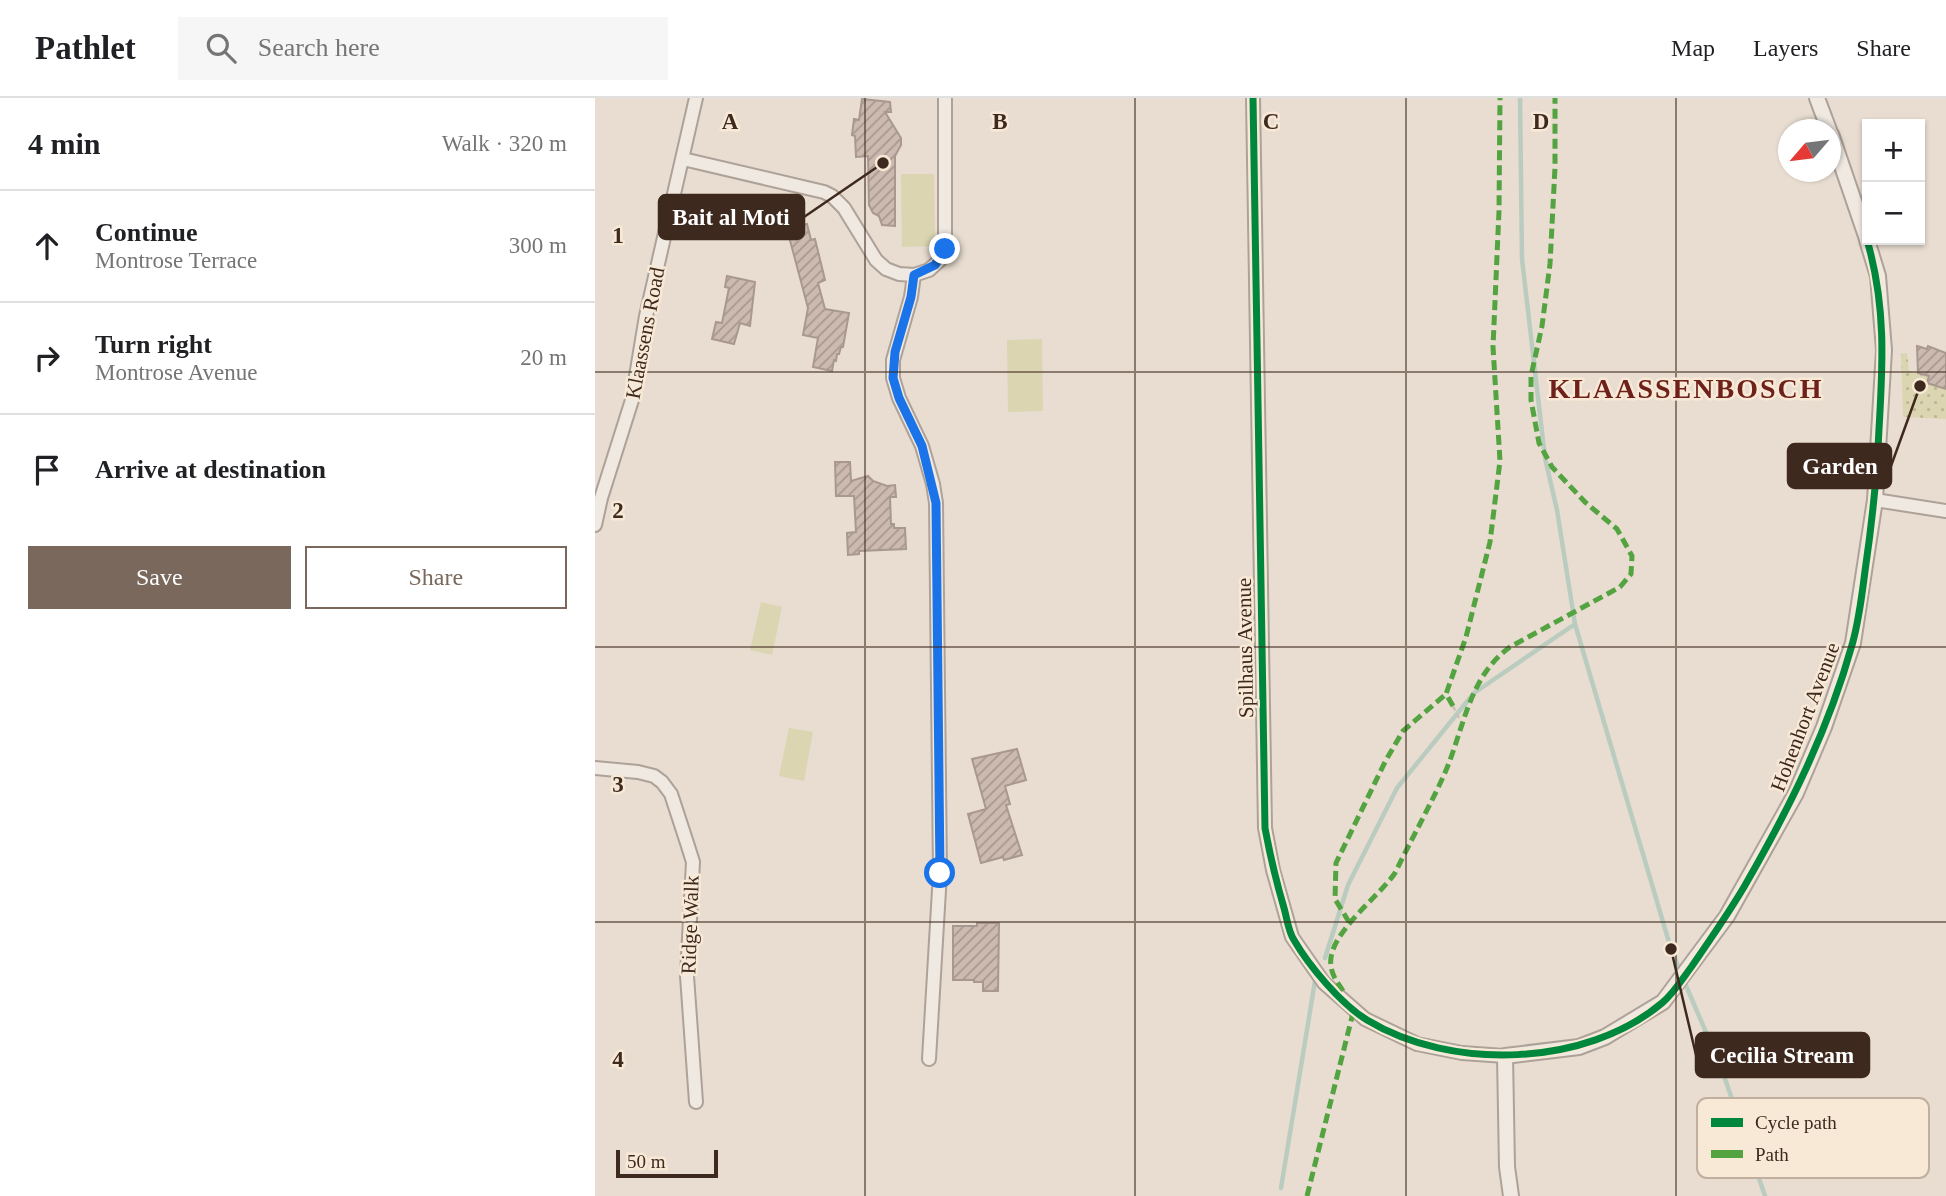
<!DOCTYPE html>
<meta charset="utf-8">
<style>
body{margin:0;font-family:Georgia,serif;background:#f6f6f6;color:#202124}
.controls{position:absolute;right:21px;top:21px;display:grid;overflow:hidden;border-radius:0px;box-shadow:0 2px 5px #0004}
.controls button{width:63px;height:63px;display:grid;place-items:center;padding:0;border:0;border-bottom:2px solid #e0e0e0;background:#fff;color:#202124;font:35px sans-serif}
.compass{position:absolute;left:1183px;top:21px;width:63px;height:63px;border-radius:50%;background:#fff;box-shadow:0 2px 5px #0004;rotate:242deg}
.scale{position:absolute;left:21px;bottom:18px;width:102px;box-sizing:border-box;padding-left:7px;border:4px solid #3e291f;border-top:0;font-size:19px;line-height:24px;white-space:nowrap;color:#3e291f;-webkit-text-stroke:5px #f8e9d6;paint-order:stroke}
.stop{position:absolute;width:21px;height:21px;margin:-16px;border:5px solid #1a73e8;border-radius:50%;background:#fff}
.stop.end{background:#1a73e8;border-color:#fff;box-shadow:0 2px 7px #0008}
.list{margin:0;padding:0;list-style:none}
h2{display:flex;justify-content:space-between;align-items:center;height:91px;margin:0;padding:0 28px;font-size:30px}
h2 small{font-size:23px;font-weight:400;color:#757577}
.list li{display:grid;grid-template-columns:46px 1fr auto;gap:21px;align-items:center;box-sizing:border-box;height:112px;padding:0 28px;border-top:2px solid #e0e0e0}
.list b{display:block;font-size:26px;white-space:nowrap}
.list p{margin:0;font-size:23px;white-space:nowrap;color:#757577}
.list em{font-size:23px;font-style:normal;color:#757577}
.actions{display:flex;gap:14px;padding:21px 28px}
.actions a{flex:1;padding:16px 0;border:2px solid #7a685d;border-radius:0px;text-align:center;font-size:24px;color:#7a685d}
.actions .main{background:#7a685d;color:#fff}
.icon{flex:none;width:38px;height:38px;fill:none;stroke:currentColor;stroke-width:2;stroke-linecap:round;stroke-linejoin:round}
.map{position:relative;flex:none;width:1351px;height:1098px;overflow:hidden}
header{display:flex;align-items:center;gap:42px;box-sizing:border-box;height:98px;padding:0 35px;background:#fff;border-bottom:2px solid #e0e0e0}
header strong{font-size:33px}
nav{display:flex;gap:38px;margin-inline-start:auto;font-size:24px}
.search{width:490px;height:63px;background:#f6f6f6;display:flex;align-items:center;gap:18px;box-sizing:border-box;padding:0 24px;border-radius:0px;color:#757577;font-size:26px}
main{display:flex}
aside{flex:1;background:#fff}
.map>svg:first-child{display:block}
.grass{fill:url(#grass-dots)}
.pitch{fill:#dbd5b1}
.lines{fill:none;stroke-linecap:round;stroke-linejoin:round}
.stream{stroke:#baccbf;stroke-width:4.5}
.building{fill:url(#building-hatch);stroke:#a9988f;stroke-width:2}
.minor-casing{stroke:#aea298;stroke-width:16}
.tertiary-casing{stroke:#aea298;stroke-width:18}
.path{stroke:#c9c0b8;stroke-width:2.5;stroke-dasharray:5 3.5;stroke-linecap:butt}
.minor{stroke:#efe9e2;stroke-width:12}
.tertiary{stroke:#efe9e2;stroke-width:14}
.quiet{stroke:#54a341;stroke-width:5;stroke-dasharray:10 5;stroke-linecap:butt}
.cycleway-casing{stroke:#f8e9d6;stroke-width:11}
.cycleway{stroke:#00873e;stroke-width:7}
.route{stroke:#1a73e8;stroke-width:9}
.grid{fill:none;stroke:#3e291f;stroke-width:2;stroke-opacity:0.55}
.labels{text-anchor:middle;stroke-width:5;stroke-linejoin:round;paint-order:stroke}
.street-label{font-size:21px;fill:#3e291f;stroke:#f8e9d6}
.district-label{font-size:28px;font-weight:bold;letter-spacing:2px;fill:#6e201b;stroke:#f8e9d6}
.key{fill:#f8e9d6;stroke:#c0af9f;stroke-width:2}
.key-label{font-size:19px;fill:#3e291f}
.grid-label{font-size:23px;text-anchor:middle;font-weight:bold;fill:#3e291f;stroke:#f8e9d6;stroke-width:5;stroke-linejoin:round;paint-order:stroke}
.leader{fill:none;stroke:#3e291f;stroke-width:2.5}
.callout-dot{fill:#3e291f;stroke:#f8e9d6;stroke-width:2.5}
.callout{fill:#3e291f;stroke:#3e291f;stroke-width:2.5}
.callout-label{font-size:23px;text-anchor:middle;font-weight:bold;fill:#fff}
</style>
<header>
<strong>Pathlet</strong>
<div class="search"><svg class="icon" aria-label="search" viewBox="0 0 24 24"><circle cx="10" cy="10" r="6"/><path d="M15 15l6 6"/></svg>Search here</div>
<nav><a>Map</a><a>Layers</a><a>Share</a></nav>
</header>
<main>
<aside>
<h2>4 min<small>Walk · 320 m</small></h2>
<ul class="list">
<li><svg class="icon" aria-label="ahead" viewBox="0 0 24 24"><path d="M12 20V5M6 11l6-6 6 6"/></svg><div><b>Continue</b><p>Montrose Terrace</p></div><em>300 m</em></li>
<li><svg class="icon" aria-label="right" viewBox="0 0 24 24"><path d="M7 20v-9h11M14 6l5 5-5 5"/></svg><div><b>Turn right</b><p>Montrose Avenue</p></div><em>20 m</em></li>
<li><svg class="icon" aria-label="arrive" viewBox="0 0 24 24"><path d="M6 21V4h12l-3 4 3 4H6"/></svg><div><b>Arrive at destination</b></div></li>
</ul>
<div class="actions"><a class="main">Save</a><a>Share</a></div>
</aside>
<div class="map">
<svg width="1351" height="1098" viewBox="0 0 1351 1098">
<defs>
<pattern id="grass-dots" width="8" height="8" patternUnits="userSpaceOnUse" patternTransform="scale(1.75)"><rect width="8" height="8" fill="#dbd5b1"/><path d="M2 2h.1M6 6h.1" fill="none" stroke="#bdb798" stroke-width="1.8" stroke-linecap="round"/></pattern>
<pattern id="building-hatch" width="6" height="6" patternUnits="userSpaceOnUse" patternTransform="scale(1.75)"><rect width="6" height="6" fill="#ccbab0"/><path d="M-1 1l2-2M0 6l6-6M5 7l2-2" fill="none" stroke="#a7978f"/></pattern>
</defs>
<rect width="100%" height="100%" fill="#e8ddd0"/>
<!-- grass -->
<path class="grass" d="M1312,255L1314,273L1334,278L1333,285L1351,291V321L1308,319L1306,256Z"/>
<!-- pitch -->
<path class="pitch" d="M306,76H339L340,148L307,149Z
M447,241L448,313L413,314L412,242Z
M166,504L187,509L177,557L155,552Z
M194,630L218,634L209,683L184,678Z"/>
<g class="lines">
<!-- stream -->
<path class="stream" d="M980,526L1076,851L1086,875
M730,860L753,787L802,690L879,595L980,526L962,412L950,360L927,161L925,0
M1089,883L1126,969L1170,1098
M686,1090L720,883"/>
</g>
<!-- building -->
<path class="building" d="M267,1L295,4L296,14H290L306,40V47L300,58V128L287,127L284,118L278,115L274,107L273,58L261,59L260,38L257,37L259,21L264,22Z
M212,126L216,142L220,141L230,182L223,185L230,211L254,215L248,249H246L244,256H242L241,263L239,262L237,273L218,269L223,240L208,237L213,210L192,131Z
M132,178L160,184L155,228L145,225L139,246L117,241L121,224L127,225L134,190L130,189Z
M1322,248L1332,251L1333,248L1351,255V291L1332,285L1334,278L1323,275Z
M240,364H255L256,383L273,378L278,383L292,388L300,387L301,399H295L296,426H299V430H310L311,451L264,453V456L253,457L252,435L261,434L259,398H241Z
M422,651L431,682L410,688L415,706L411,707L427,757L409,762L408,759L386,765L373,716L391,711L377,661Z
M382,825H404L403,893H388V884H379V882H358V828H382Z"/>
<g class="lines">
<!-- minor casing -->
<g class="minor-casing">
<path id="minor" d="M658,0L670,730L678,772L697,839L729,885L770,921L822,946L867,955L910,958
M88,61L229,94L237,98L249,110L281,162L291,171L304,176L319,177L334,172L345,162L350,151V0
M319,177L316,199L298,262V280L304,300L327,348L338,386L341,405L345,775L334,961
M1280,402L1351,413
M0,427L6,400L37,302L51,218L101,0
M0,670L43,674L59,678L67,684L76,696L92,745L98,764L92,878L101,1004"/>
</g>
<!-- tertiary casing -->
<g class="tertiary-casing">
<path id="tertiary" d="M1222,0L1234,32
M1236,36L1272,141
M916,1098L912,1069L910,958L984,949L1010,939L1068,904L1132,818L1201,695L1229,629L1258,545L1280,402L1289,252L1283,178L1272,142"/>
</g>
<!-- path -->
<path class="path" d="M858,608L864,620"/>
<!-- minor -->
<use href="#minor" class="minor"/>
<!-- tertiary -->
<use href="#tertiary" class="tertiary"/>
<!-- quiet -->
<path class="quiet" d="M858,608L851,596L871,539L895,444L905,363L898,249L904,113L905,0
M754,824L740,801L741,765L791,662L808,633L851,596
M748,893C743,885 737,878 736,868C731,837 784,799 800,775C816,742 834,710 849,677C869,632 873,579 915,549L1025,489L1036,476L1037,458L1022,431L990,404L957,369L944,345L936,302V278L947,228L955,166L960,69V0
M712,1098L759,911"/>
<!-- cycleway casing -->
<g class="cycleway-casing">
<path id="cycleway" d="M658,0L670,730C675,757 681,783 689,810C692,820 693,833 699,842C714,868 746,906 772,922C856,973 991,969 1067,905C1079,895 1088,880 1097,868C1115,842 1133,816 1149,789C1194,711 1233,633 1257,547C1264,523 1267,497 1270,473C1277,425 1282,379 1284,331C1288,264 1291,207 1272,142"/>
</g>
<!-- cycleway -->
<use href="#cycleway" class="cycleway"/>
</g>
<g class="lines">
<!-- route -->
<path class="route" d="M345,775L341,405L327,348L304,300L298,280L300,254L316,199L319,177L340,167L350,151"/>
</g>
<!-- grid -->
<path class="grid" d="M270,0V1098M540,0V1098M811,0V1098M1081,0V1098M0,274H1351M0,549H1351M0,824H1351"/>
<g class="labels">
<!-- street labels -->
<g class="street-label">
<text transform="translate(50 235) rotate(-79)" y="7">Klaassens Road</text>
<text transform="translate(650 550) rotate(-91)" y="7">Spilhaus Avenue</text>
<text transform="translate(1210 619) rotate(-69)" y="7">Hohenhort Avenue</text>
<text transform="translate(95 827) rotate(-88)" y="7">Ridge Walk</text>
</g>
<!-- district labels -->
<g class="district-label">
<text x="1091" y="300">KLAASSENBOSCH</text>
</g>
</g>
<!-- legend -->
<rect x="1102" y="1000" width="232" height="80" rx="10" class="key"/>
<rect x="1116" y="1020" width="32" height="9" fill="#00873e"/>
<rect x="1116" y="1052" width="32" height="8" fill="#54a341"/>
<g class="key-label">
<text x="1160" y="1031">Cycle path</text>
<text x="1160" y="1063">Path</text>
</g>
<g class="grid-label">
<text x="135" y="31">A</text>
<text x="405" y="31">B</text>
<text x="676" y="31">C</text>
<text x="946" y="31">D</text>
<text x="23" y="145">1</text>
<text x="23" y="420">2</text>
<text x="23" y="694">3</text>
<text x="23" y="969">4</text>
</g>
<!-- callouts -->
<path class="leader" d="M288 65L209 119M1325 288L1296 368M1076 851L1101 957"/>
<g class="callout-dot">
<circle cx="288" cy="65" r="7"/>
<circle cx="1325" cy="288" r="7"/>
<circle cx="1076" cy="851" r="7"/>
</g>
<g class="callout">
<rect x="64" y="97" width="145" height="44" rx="7"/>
<rect x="1193" y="346" width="103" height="44" rx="7"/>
<rect x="1101" y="935" width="173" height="44" rx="7"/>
</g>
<g class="callout-label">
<text x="136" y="127">Bait al Moti</text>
<text x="1245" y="376">Garden</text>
<text x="1187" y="965">Cecilia Stream</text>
</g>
</svg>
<div class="controls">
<button>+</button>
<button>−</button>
</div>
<svg class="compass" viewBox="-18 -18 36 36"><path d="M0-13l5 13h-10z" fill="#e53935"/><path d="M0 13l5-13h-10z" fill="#757577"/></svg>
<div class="scale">50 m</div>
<div class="stop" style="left:345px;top:775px"></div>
<div class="stop end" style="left:350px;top:151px"></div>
</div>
</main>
